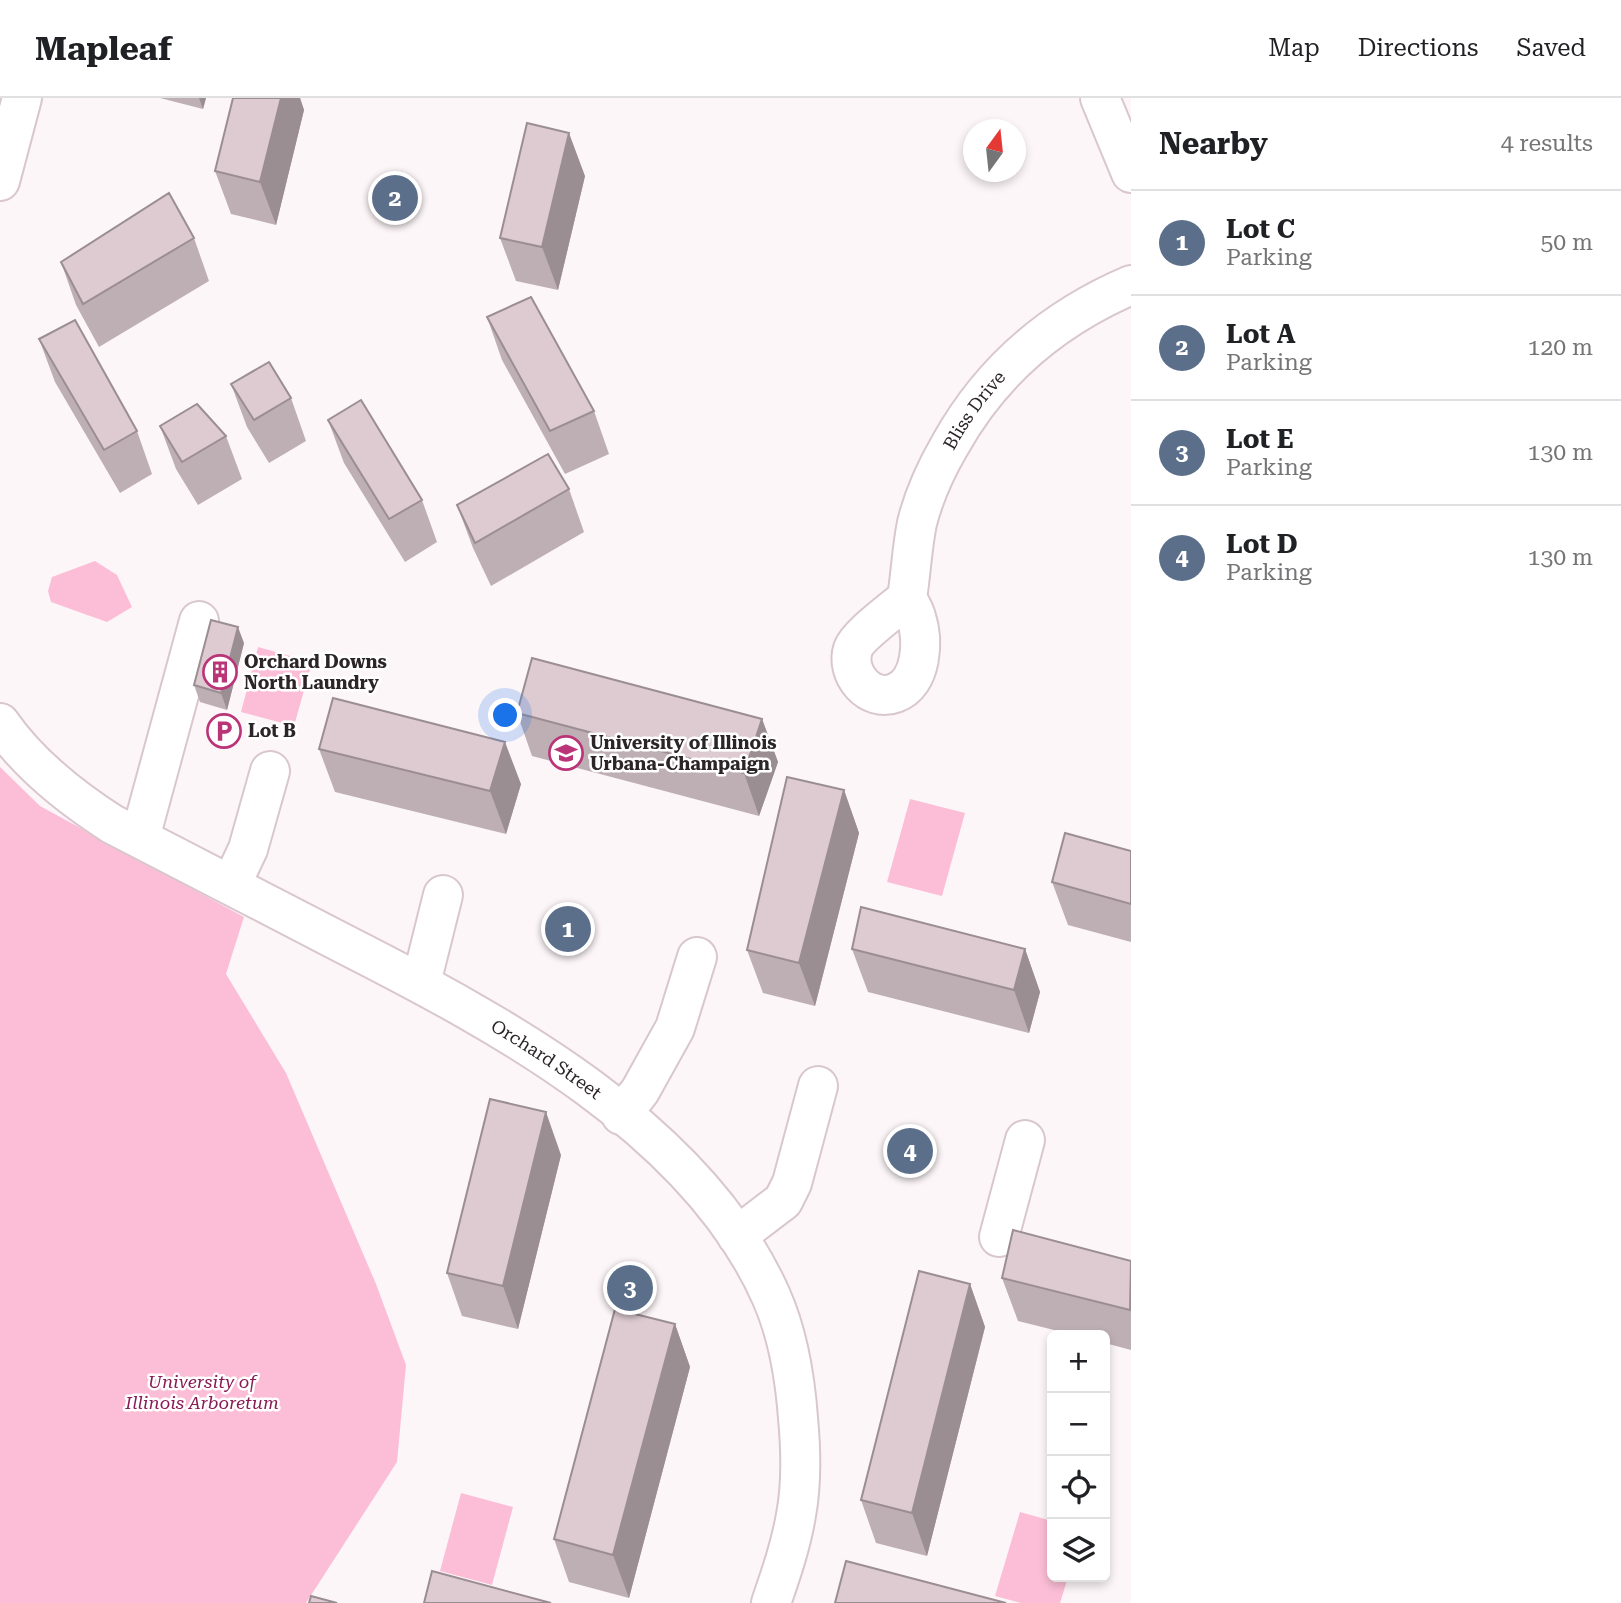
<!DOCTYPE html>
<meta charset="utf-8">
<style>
body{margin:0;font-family:"Roboto Serif",serif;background:#f6f6f6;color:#202124}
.controls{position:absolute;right:21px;bottom:21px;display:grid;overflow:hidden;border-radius:10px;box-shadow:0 4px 10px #0003}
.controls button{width:63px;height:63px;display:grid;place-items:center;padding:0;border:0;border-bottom:2px solid #e0e0e0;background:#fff;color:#202124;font:35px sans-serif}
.compass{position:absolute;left:963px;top:21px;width:63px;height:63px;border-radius:50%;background:#fff;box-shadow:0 4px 10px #0003;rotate:15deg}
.you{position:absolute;left:506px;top:618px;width:24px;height:24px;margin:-18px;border:5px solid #fff;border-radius:50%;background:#1a73e8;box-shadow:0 0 0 10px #1a73e833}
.badge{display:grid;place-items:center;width:46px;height:46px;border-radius:50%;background:#ba3578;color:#fff;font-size:23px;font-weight:700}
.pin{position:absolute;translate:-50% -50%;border:4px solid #fff;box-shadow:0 2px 7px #0006}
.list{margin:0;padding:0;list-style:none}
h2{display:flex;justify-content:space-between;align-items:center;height:91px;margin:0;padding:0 28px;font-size:30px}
h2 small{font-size:23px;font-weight:400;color:#757577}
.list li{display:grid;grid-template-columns:46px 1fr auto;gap:21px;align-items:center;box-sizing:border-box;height:105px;padding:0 28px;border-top:2px solid #e0e0e0}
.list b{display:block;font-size:26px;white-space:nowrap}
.list p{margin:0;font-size:23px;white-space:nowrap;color:#757577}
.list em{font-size:23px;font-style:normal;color:#757577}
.icon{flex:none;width:38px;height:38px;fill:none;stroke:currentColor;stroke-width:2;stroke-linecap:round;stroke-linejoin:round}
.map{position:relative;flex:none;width:1131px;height:1505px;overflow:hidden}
header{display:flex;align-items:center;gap:42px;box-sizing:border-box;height:98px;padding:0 35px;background:#fff;border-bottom:2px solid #e0e0e0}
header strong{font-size:33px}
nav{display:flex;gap:38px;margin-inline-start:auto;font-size:24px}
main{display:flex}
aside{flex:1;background:#fff}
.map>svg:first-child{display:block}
.green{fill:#fcbed6}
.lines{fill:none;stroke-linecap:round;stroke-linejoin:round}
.minor-casing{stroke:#d9c7ce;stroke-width:42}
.minor{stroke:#fff;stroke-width:38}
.wall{fill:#beafb4}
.shaded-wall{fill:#9b8e92}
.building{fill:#ddcbd1;stroke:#9b8e92;stroke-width:2}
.labels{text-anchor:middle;stroke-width:5;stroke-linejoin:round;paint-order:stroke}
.street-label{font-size:18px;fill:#2c2528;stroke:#fff}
.poi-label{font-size:18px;font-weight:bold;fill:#2c2528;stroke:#fff;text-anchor:start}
.park-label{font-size:18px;font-style:italic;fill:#881b54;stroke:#fff}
</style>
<header>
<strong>Mapleaf</strong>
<nav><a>Map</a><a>Directions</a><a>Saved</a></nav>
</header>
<main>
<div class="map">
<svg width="1131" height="1505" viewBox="0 0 1131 1505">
<rect width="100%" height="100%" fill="#fdf6f8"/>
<!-- green -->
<path class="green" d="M95,463L117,477L132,509L107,524L51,504L48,493L52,479Z
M258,549L312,564L294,628L241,614Z
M0,669L40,708L244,819L226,876L286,975L376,1186L406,1267L397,1364L306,1505H0Z
M910,701L965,715L942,798L887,784Z
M461,1395L513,1409L492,1487L440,1473Z
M1020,1414L1052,1423V1479H1068L1060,1505H1021L995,1498Z"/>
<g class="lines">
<!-- minor casing -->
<g class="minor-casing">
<g id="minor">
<path d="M1100,0L1131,75"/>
<path d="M0,83L22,0"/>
<path id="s1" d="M907,500C911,475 912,449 917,425C924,397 936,371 950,347C991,273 1054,220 1131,187"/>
<path d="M907,500C910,506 914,512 916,519C924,543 922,585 895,595C869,605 845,575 853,551C858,537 895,511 907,500Z"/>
<path id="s2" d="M0,625C29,667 70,699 112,726C190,766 268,807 346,847C501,926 697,1031 771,1198C788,1236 795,1279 798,1320C801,1352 802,1385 796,1417C791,1447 781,1476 771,1505"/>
<path d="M140,740L199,523"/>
<path d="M231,787L248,751L270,673"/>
<path d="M421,885L443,797"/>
<path d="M621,1017L640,993L675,930L697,859"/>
<path d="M737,1138L783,1103L792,1085L818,988"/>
<path d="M999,1139L1025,1042"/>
</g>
</g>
<!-- minor -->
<use href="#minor" class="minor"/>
</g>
<!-- wall -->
<path class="wall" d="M160,0H206L203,11Z
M233,0H300L304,12L276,127L231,116L215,73Z
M585,78L558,192L516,183L500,140Z
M194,140L209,183L99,249L76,207L61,164Z
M487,219L594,313L609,356L565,376L502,262Z
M39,241L137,333L152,376L120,395L55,284Z
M231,286L291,300L306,343L269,365L247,329Z
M328,322L422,402L437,444L405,464L344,365Z
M160,328L226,338L242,381L198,407L176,371Z
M569,391L584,434L491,488L473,450L457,407Z
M244,545L227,612L200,604L194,587Z
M517,615L762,621L778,664L759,718L532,658Z
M319,651L521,686L506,736L335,694Z
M844,692L859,735L815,908L763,895L747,852Z
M1131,753V844L1068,827L1052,784Z
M852,851H1025L1040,894L1029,935L868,894Z
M561,1057L518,1231L462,1218L447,1175Z
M1131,1163V1252L1105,1245V1237H1074L1018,1223L1002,1180Z
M970,1186L985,1229L927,1458L876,1445L861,1402Z
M675,1226L690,1269L629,1500L569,1484L554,1441Z"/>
<!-- shaded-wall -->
<path class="shaded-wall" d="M199,0H206L203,11Z
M281,0H300L304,12L276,127L260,84Z
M569,35L585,78L558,192L542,149Z
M238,529L244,545L227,612L221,595Z
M762,621L778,664L759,718L744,675Z
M505,644L521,686L506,736L490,693Z
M844,692L859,735L815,908L799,865Z
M1025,851L1040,894L1029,935L1014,892Z
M546,1014L561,1057L518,1231L503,1188Z
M970,1186L985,1229L927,1458L912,1415Z
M675,1226L690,1269L629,1500L613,1457Z"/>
<!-- building -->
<path class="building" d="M233,0H281L260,84L215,73Z
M527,25L569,35L542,149L500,140Z
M169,95L194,140L83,206L61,164Z
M531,199L594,313L550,333L487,219Z
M75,222L137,333L104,352L39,241Z
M269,264L291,300L254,322L231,286Z
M361,302L422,402L389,421L328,322Z
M197,306L226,338L182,364L160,328Z
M548,356L569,391L475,445L457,407Z
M211,522L238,529L221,595L194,587Z
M532,560L762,621L744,675L517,615Z
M333,600L505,644L490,693L319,651Z
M787,679L844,692L799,865L747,852Z
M1065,735L1131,753V806L1052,784Z
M861,809L1025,851L1014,892L852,851Z
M490,1001L546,1014L503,1188L447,1175Z
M1013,1132L1131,1163L1130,1212L1002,1180Z
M919,1173L970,1186L912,1415L861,1402Z
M615,1211L675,1226L613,1457L554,1441Z
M846,1463L1006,1505H835Z
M432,1473L551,1505H424Z
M311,1498L337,1505H309Z"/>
<!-- icons -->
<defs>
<g id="building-ring" transform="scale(1.75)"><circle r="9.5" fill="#fff" stroke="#ba3578" stroke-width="1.5"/><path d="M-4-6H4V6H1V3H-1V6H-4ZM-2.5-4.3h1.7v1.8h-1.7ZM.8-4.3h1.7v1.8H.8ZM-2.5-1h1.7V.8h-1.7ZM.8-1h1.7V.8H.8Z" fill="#ba3578"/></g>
<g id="parking-ring" transform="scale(1.75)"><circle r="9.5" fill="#fff" stroke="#ba3578" stroke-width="1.5"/><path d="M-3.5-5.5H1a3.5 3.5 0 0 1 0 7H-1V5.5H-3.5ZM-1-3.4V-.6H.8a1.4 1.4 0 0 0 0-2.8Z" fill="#ba3578"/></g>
<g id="university-ring" transform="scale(1.75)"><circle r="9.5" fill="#fff" stroke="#ba3578" stroke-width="1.5"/><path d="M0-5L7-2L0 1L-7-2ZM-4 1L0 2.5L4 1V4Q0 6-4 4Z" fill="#ba3578"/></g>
</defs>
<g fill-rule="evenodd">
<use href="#building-ring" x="220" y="574"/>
<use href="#parking-ring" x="224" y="633"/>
<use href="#university-ring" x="566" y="655"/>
</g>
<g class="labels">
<!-- street labels -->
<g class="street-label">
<text dy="6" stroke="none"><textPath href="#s1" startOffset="203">Bliss Drive</textPath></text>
<text dy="6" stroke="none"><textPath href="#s2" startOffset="646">Orchard Street</textPath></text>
</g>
<!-- poi labels -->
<g class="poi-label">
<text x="244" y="570">Orchard Downs<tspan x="244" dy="21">North Laundry</tspan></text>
<text x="248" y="639">Lot B</text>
<text x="590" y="651">University of Illinois<tspan x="590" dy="21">Urbana-Champaign</tspan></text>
</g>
<!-- park labels -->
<g class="park-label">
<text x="202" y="1290">University of<tspan x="202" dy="21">Illinois Arboretum</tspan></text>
</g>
</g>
</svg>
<div class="controls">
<button>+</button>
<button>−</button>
<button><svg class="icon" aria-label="locate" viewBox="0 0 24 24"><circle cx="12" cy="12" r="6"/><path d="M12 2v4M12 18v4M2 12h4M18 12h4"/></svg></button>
<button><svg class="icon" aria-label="layers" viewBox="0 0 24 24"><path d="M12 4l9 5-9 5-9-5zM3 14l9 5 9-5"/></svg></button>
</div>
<svg class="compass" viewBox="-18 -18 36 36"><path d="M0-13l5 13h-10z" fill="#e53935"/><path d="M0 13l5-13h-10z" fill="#757577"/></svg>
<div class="you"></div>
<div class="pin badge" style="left:568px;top:831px;background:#5c6f8a">1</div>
<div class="pin badge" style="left:395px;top:100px;background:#5c6f8a">2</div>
<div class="pin badge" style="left:630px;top:1190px;background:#5c6f8a">3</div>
<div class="pin badge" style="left:910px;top:1053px;background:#5c6f8a">4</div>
</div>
<aside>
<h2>Nearby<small>4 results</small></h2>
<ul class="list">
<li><span class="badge" style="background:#5c6f8a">1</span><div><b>Lot C</b><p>Parking</p></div><em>50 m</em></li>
<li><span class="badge" style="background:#5c6f8a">2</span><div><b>Lot A</b><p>Parking</p></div><em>120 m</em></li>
<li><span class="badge" style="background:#5c6f8a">3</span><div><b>Lot E</b><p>Parking</p></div><em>130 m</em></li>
<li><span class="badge" style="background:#5c6f8a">4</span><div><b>Lot D</b><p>Parking</p></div><em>130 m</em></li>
</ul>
</aside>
</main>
